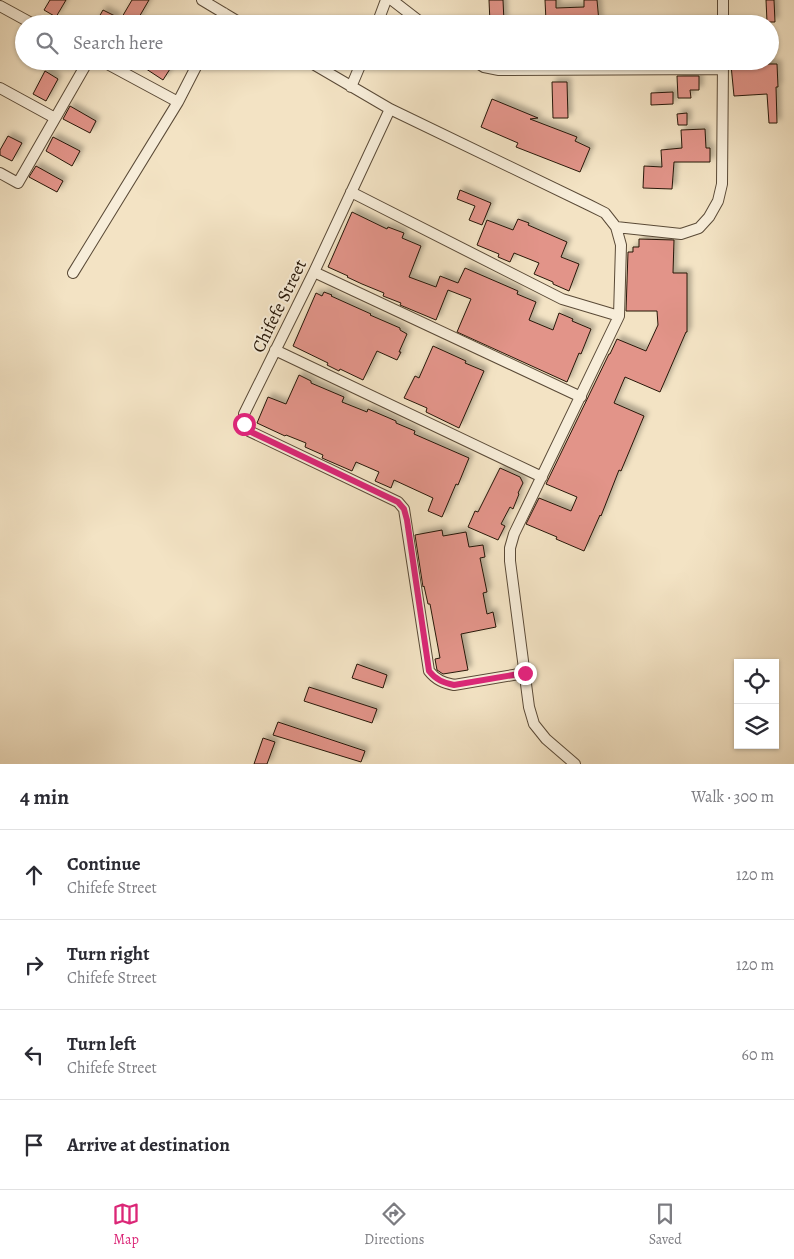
<!DOCTYPE html>
<meta charset="utf-8">
<style>
body{margin:0;font-family:Alegreya,serif;background:#f2f2f3;color:#2b2b33}
.controls{position:absolute;right:15px;bottom:15px;display:grid;overflow:hidden;border-radius:0px;box-shadow:0 1px 4px #0004}
.controls button{width:45px;height:45px;display:grid;place-items:center;padding:0;border:0;border-bottom:1px solid #e1e1e2;background:#fff;color:#2b2b33;font:25px sans-serif}
.stop{position:absolute;width:15px;height:15px;margin:-11px;border:4px solid #db2777;border-radius:50%;background:#fff}
.stop.end{background:#db2777;border-color:#fff;box-shadow:0 1px 5px #0008}
.list{margin:0;padding:0;list-style:none}
h2{display:flex;justify-content:space-between;align-items:center;height:65px;margin:0;padding:0 20px;font-size:21px}
h2 small{font-size:16px;font-weight:400;color:#7c7c81}
.list li{display:grid;grid-template-columns:32px 1fr auto;gap:15px;align-items:center;box-sizing:border-box;height:90px;padding:0 20px;border-top:1px solid #e1e1e2}
.list b{display:block;font-size:19px;white-space:nowrap}
.list p{margin:0;font-size:16px;white-space:nowrap;color:#7c7c81}
.list em{font-size:16px;font-style:normal;color:#7c7c81}
.icon{flex:none;width:28px;height:28px;fill:none;stroke:currentColor;stroke-width:2;stroke-linecap:round;stroke-linejoin:round}
.map{position:relative;flex:none;width:794px;height:764px;overflow:hidden}
.search{position:absolute;background:#fff;box-shadow:0 1px 4px #0004;left:15px;right:15px;top:15px;height:55px;display:flex;align-items:center;gap:12px;box-sizing:border-box;padding:0 18px;border-radius:28px;color:#7c7c81;font-size:19px}
.sheet{height:425px;background:#fff}
nav{display:flex;justify-content:space-around;align-items:center;box-sizing:border-box;height:70px;border-top:1px solid #e1e1e2;background:#fff;font-size:14px;color:#7c7c81}
nav a{display:grid;justify-items:center;gap:2px}
nav .on{color:#db2777}
.map>svg:first-child{display:block}
.building{fill:#e29489;stroke:#271708;filter:url(#shadow)}
.lines{fill:none;stroke-linecap:round;stroke-linejoin:round}
.street-casing{stroke:#5a4a37;stroke-width:12}
.street{stroke:#f7edd9;stroke-width:10}
.route{stroke:#db2777;stroke-width:6}
.labels{text-anchor:middle;stroke-width:4;stroke-linejoin:round;paint-order:stroke}
.street-label{font-size:18px;fill:#271708;stroke:#f7edd9}
</style>
<div class="map">
<svg width="794" height="764" viewBox="0 0 794 764">
<defs>
<filter id="shadow"><feDropShadow dx="4" dy="-4" stdDeviation="2.5" flood-color="#0004"/></filter>
</defs>
<rect width="100%" height="100%" fill="#f3e3c4"/>
<filter id="stains"><feTurbulence type="fractalNoise" baseFrequency=".004" numOctaves="4"/><feColorMatrix values="0 0 0 0 .2 0 0 0 0 .09 0 0 0 0 .02 0 0 0 .5 -.17"/></filter>
<radialGradient id="worn" r=".72"><stop offset=".6" stop-color="#630" stop-opacity="0"/><stop offset="1" stop-color="#630" stop-opacity=".3"/></radialGradient>
<!-- building -->
<path class="building" d="M50,0H66L56,17L44,10Z
M132,0H149L135,24L122,17Z
M489,0H503L504,22L490,23Z
M545,0H556V8L584,7V0H597L599,22H585V17L546,21Z
M766,0H774L775,22H767Z
M103,10L117,17L113,24H95Z
M134,61H175L163,80Z
M758,64H777L778,87H776L777,123H769L767,94L734,96L731,65Z
M45,71L58,79L46,101L33,94Z
M677,76H699V90H690L691,98H678Z
M552,82H567L568,118H553Z
M673,92V104L651,105V93Z
M492,99L538,118L530,119L577,137L575,141L590,148L580,172L516,147L518,143L481,127Z
M70,106L96,121L90,133L63,119Z
M687,113V125H678L677,114Z
M705,129L706,148H710V162H674L672,189L643,188L644,166L662,167L661,150L682,148L681,130Z
M8,136L22,143L12,161L0,155V150Z
M53,137L80,151L72,166L46,151Z
M36,166L63,181L57,192L29,177Z
M460,190L491,203L482,225L469,220L475,206L457,199Z
M352,212L387,229L388,227L404,233L402,238L421,246L409,277L436,287L440,276L458,283L465,268L518,291L517,294L536,302L529,320L553,330L559,313L573,319L572,321L591,329L581,354L579,353L567,382L457,332L471,299L448,290L436,320L400,305L401,303L383,296L384,293L362,284L347,277L348,276L328,267Z
M518,219L529,223L528,225L567,242L561,257L579,264L569,291L553,284V282L534,274L539,263L514,253L510,262L498,257L499,254L477,245L487,220L513,230Z
M639,239L674,240L673,273H687V332H686L660,392L625,377L614,403L644,416L621,471L619,470L601,516L600,515L584,551L556,539L557,537L526,524L539,498L571,511L577,497L546,484L609,354H610L617,339L646,351L658,325L657,311H626L628,252H633V247H639Z
M324,292L332,295L331,296L371,314L370,315L400,328V330L407,334L399,352H401L397,360L377,351L363,380L340,369L339,371L327,365L328,363L293,346L316,293L322,296Z
M433,346L466,361L465,363L484,371L459,428L426,412L427,408L404,398L415,376L419,378Z
M299,375L311,381V383L344,397L342,402L367,412L368,409L396,421V423L415,431L414,434L469,458L458,485L456,484L442,517L428,511L433,498L394,480L391,488L375,481L379,472L356,462L352,471L322,458L323,455L305,447L306,443L286,435L285,436L257,423L268,397L286,404Z
M500,468L520,477L523,483L518,493L519,494L513,509L510,507L501,524L505,526L498,540L468,527L475,511L478,512Z
M442,530L443,536L466,532L469,547L483,545L485,557L480,558L487,592L483,593L487,614L493,612L496,627L461,634L468,670L443,674L437,670L435,659L440,658L430,604H428L424,586L423,587L415,535Z
M357,664L387,675L383,688L352,678Z
M309,687L377,709L372,723L304,701Z
M278,722L365,751L361,762L273,735Z
M263,738L275,742L267,764H254Z"/>
<g class="lines">
<!-- street casing -->
<g class="street-casing">
<path id="street" d="M202,0L242,24
M392,0L423,24
M0,6L33,24
M218,24L224,13
M377,24L386,0
M723,24V0
M102,61L178,102L199,61
M308,61L390,109
M474,61L484,67L499,70L723,69
M351,87L362,61
M0,88L55,118
M0,173L18,183L88,61
M351,192L562,299L619,316
M616,227L681,234L699,228L709,217L718,201L722,184L723,61
M314,272L581,397
M73,273L178,102
M275,350L542,477
M525,673L454,685C444,683 436,680 429,671L404,509L398,502L249,431L244,423V414L314,272L390,109L589,205L605,213L616,227L621,245L619,316L514,534L510,548V561L529,707L534,724L546,739L575,764"/>
</g>
<!-- street -->
<use href="#street" class="street"/>
</g>
<g class="lines">
<!-- route -->
<path class="route" d="M244,424L249,431L398,502L404,509L407,520L429,671C436,680 444,683 454,685L525,673"/>
</g>
<g class="labels">
<!-- street labels -->
<g class="street-label">
<text transform="translate(279 306) rotate(-64)" y="6">Chifefe Street</text>
</g>
</g>
<rect width="100%" height="100%" filter="url(#stains)"/>
<rect width="100%" height="100%" fill="url(#worn)"/>
</svg>
<div class="controls">
<button><svg class="icon" aria-label="locate" viewBox="0 0 24 24"><circle cx="12" cy="12" r="6"/><path d="M12 2v4M12 18v4M2 12h4M18 12h4"/></svg></button>
<button><svg class="icon" aria-label="layers" viewBox="0 0 24 24"><path d="M12 4l9 5-9 5-9-5zM3 14l9 5 9-5"/></svg></button>
</div>
<div class="stop" style="left:244px;top:424px"></div>
<div class="stop end" style="left:525px;top:673px"></div>
<div class="search"><svg class="icon" aria-label="search" viewBox="0 0 24 24"><circle cx="10" cy="10" r="6"/><path d="M15 15l6 6"/></svg>Search here</div>
</div>
<section class="sheet">
<h2>4 min<small>Walk · 300 m</small></h2>
<ul class="list">
<li><svg class="icon" aria-label="ahead" viewBox="0 0 24 24"><path d="M12 20V5M6 11l6-6 6 6"/></svg><div><b>Continue</b><p>Chifefe Street</p></div><em>120 m</em></li>
<li><svg class="icon" aria-label="right" viewBox="0 0 24 24"><path d="M7 20v-9h11M14 6l5 5-5 5"/></svg><div><b>Turn right</b><p>Chifefe Street</p></div><em>120 m</em></li>
<li><svg class="icon" aria-label="left" viewBox="0 0 24 24"><path d="M17 20v-9H6M10 6l-5 5 5 5"/></svg><div><b>Turn left</b><p>Chifefe Street</p></div><em>60 m</em></li>
<li><svg class="icon" aria-label="arrive" viewBox="0 0 24 24"><path d="M6 21V4h12l-3 4 3 4H6"/></svg><div><b>Arrive at destination</b></div></li>
</ul>
</section>
<nav>
<a class="on"><svg class="icon" aria-label="map" viewBox="0 0 24 24"><path d="M3 6l6-2 6 2 6-2v14l-6 2-6-2-6 2zM9 4v14M15 6v14"/></svg>Map</a>
<a><svg class="icon" aria-label="directions" viewBox="0 0 24 24"><path d="M12 3l9 9-9 9-9-9zM9 14v-3h6M13 9l2 2-2 2"/></svg>Directions</a>
<a><svg class="icon" aria-label="saved" viewBox="0 0 24 24"><path d="M7 4h10v16l-5-4-5 4z"/></svg>Saved</a>
</nav>
